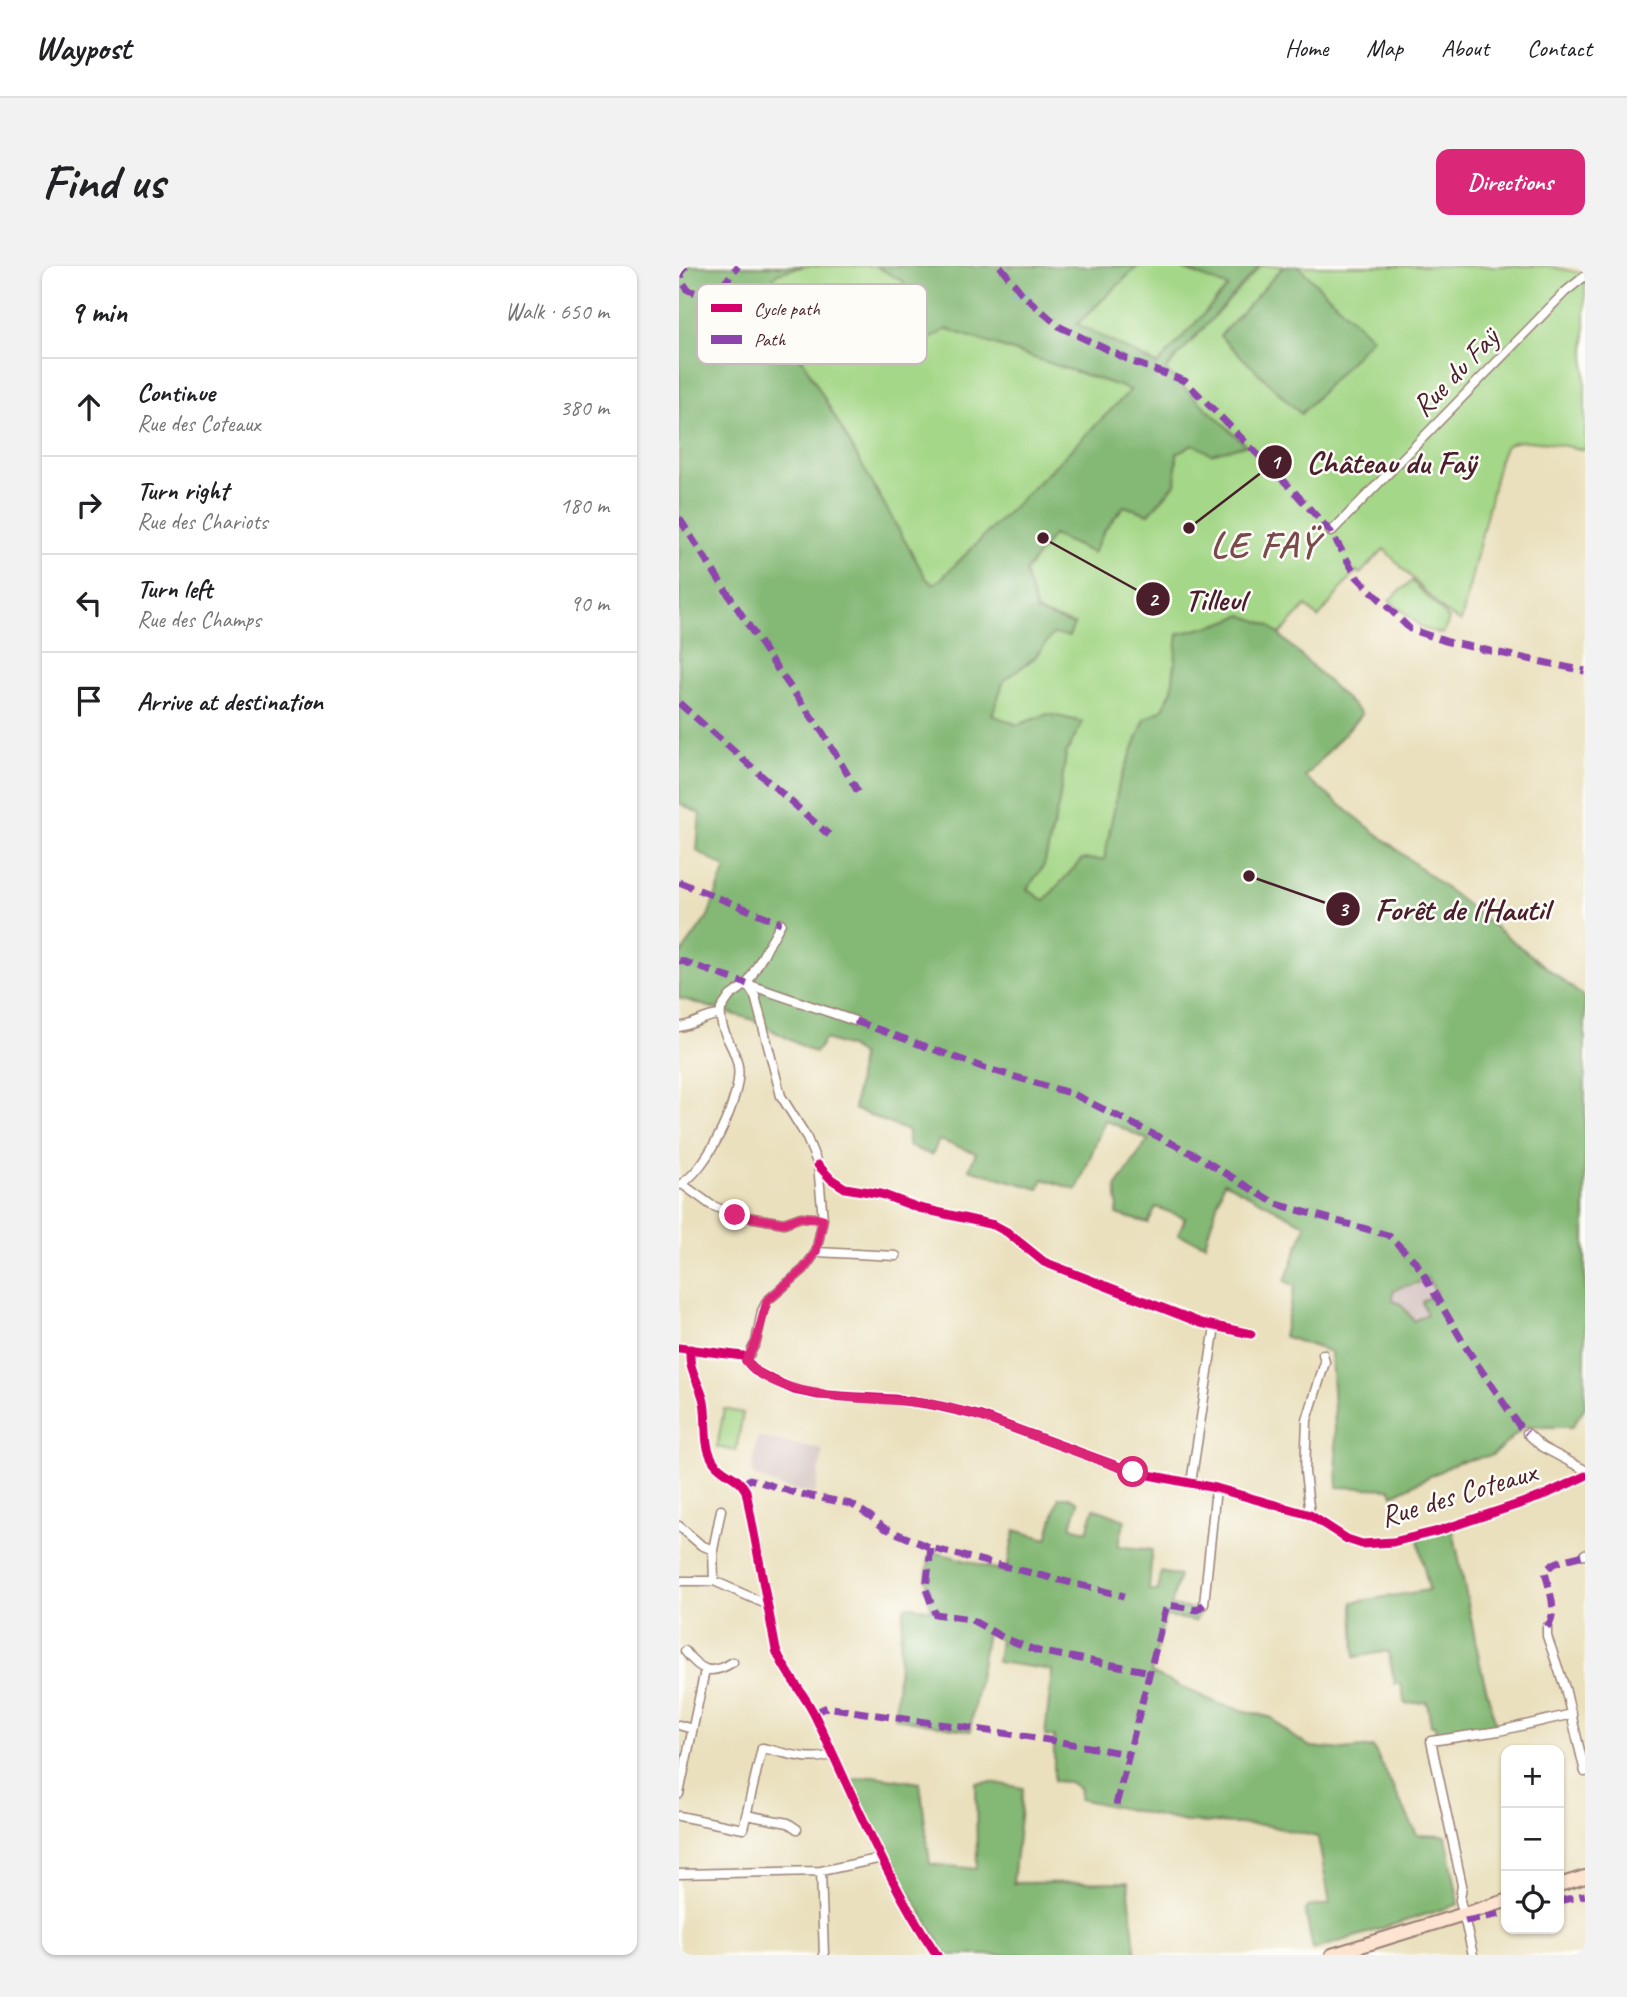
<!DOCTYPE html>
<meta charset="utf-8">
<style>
body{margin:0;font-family:Caveat,sans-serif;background:#f2f2f2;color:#202124}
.controls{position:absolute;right:21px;bottom:21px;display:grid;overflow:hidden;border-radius:14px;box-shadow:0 2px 5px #0004}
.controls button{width:63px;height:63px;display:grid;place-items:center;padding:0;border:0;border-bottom:2px solid #e0e0e0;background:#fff;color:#202124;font:35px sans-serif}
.stop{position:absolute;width:21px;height:21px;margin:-16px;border:5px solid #db2777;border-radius:50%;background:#fff}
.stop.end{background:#db2777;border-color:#fff;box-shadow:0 2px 7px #0008}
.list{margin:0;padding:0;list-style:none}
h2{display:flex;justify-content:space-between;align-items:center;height:91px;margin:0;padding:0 28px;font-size:30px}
h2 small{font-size:23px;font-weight:400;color:#757577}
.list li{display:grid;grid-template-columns:46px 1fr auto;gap:21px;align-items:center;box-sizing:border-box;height:98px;padding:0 28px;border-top:2px solid #e0e0e0}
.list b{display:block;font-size:26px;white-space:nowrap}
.list p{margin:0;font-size:23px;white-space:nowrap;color:#757577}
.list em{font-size:23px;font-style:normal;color:#757577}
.icon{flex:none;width:38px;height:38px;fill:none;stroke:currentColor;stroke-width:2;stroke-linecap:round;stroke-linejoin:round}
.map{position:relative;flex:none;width:906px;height:1689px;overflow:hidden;border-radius:14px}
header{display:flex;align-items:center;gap:42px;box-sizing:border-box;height:98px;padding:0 35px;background:#fff;border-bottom:2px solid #e0e0e0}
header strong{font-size:33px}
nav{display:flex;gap:38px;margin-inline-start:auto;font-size:24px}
.intro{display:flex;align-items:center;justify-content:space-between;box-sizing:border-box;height:168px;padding:0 42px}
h1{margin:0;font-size:49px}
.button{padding:18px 32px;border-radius:14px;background:#db2777;color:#fff;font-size:24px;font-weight:700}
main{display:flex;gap:42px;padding:0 42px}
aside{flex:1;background:#fff;border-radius:14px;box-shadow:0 2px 5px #0004}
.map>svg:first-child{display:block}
.industrial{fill:#d1bfbd}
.green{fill:#a4d787;stroke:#777b59;stroke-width:2}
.forest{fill:#83b874;stroke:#666c50;stroke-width:2;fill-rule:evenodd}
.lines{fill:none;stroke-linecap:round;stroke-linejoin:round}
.stream{stroke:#4eafcd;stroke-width:2}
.street-casing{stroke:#9a8074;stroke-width:11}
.secondary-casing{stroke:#9a8074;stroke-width:16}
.street{stroke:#fff;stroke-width:8}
.secondary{stroke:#fde4d1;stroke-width:12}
.quiet{stroke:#8e44ad;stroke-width:7;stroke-dasharray:14 7;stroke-linecap:butt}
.cycleway-casing{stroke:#fdfcf7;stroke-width:13}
.cycleway{stroke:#d6006c;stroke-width:9}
.route{stroke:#db2777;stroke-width:9}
.labels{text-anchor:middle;stroke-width:5;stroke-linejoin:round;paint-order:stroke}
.street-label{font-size:30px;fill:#4a1f2b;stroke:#fdfcf7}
.district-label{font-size:37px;font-weight:bold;letter-spacing:2px;fill:#7b4b4c;stroke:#fdfcf7}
.key{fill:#fdfcf7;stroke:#c7baba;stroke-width:2}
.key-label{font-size:19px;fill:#4a1f2b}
.leader{fill:none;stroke:#4a1f2b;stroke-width:2.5}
.callout-dot{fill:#4a1f2b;stroke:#fdfcf7;stroke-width:2.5}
.mark-label{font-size:21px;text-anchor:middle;font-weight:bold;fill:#fff}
.callout-label{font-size:32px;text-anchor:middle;font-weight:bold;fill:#4a1f2b;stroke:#fdfcf7;stroke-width:5;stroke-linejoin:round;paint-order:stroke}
</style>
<header>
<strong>Waypost</strong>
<nav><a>Home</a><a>Map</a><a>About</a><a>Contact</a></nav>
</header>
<div class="intro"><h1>Find us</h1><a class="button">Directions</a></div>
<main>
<aside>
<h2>9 min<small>Walk · 650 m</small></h2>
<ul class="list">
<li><svg class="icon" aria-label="ahead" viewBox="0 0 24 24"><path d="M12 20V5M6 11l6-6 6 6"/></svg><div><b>Continue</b><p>Rue des Coteaux</p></div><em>380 m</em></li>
<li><svg class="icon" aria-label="right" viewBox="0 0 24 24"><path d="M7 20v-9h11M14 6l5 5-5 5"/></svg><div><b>Turn right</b><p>Rue des Chariots</p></div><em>180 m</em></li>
<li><svg class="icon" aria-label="left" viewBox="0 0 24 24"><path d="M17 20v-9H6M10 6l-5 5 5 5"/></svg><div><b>Turn left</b><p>Rue des Champs</p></div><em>90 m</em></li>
<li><svg class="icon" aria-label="arrive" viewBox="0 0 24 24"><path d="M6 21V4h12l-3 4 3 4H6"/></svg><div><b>Arrive at destination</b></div></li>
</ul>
</aside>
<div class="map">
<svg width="906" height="1689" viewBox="0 0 906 1689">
<rect width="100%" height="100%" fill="#fdfcf7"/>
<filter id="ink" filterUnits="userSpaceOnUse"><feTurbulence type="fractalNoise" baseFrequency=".0143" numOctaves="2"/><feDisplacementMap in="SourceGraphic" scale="14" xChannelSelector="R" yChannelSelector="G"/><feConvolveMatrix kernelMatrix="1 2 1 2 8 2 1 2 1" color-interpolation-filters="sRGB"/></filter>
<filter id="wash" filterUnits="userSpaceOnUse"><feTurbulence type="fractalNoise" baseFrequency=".00686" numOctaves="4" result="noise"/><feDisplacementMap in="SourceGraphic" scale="28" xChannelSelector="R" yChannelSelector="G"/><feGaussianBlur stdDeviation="1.57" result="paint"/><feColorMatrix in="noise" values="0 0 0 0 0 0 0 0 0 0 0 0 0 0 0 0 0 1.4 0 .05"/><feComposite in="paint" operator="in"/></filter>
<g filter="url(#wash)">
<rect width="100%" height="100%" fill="#eae0bd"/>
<!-- industrial -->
<path class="industrial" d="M748,1011L757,1026L749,1048L735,1055L722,1038L714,1035V1025L722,1019L736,1020Z
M78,1171L144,1184L136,1228L104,1222L73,1209Z"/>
<!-- green -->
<path class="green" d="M125,0H197L225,16L235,49L232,70L253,72L268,63L452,124L262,313L254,318L247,313L85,25L98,7Z
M459,0H497L550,21L479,99L398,58Z
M581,0H869L906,8V184C889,181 839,168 827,180C824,184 822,191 820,196L782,356L766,346L705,283L681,308L678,305C663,320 653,336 639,352L627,340L600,369L590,359L563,349L540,358L499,368L493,424L484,443L466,454L440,518L425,594L381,618L365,635L348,623L365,599L380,536L387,487L403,456L369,448L339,459L313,449L325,414L355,392L374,368L395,358L358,346L346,306L374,269L414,287L425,265L445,240L470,248L496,218L498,187L514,178L566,179L486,104Z
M733,315L770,353L764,368L745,363L710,334Z
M45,1143L64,1147L57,1185L38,1181Z"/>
<!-- forest -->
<path class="forest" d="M0,0H125L98,7L85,26L247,312L254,318L262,313L452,124L268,63L253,72L231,70L235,49L225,16L197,0H459L398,58L478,99L549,21L497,0H581L486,104L567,179L532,188L514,178L498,187L496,218L470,248L445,240L425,265L414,287L374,269L346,306L358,346L395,359L390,370L374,368L355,392L325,414L313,449L338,459L369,448L404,456L387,487L380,536L365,599L348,623L365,635L403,593L425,594L440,518L466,453L484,443L493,424L499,368L540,358L563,349L590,359L683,448L626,511L906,732V1141L893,1161H845L814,1189L779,1196L714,1229L712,1223L659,1221L652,1086L604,1070L616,1020L606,1015L627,959L545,916L526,978L499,969L506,952L477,941L469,957L437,948L439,940L437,921L469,874L426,854L398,924L364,913L360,923L290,903L297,887L260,874L253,889L229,880V865L175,843L182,789L170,781L146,773L136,787L74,754L0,732V691L29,650L47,602L18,585L21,548L0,537ZM748,1012L757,1026L743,1036L748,1048L735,1055L722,1038L714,1035V1025C728,1016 732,1023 748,1012Z
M605,0H619L693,72L622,148L541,70Z
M380,1231H390L399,1236L392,1261L408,1265L415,1242L446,1254L439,1280L473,1284L470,1324L479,1325L482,1306L500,1310L492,1340L523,1344L516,1355L486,1350L472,1407L540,1438L593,1452L613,1470L632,1481L664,1484L694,1481L738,1569L767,1570L780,1638L634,1684L626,1644L629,1641L651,1638L639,1571L585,1559L507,1556L400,1533L401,1523L390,1516L375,1515V1471L366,1470L373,1404L318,1396L321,1374L308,1366L291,1465L216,1452L223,1355L226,1341L233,1340L252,1344L247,1312L252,1285L327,1306L336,1264L368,1273Z
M774,1264L803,1407L818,1462L757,1472L756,1459H752L748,1436L726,1438L722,1418H716L709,1385L676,1391L674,1336L750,1324L739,1273Z
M194,1510L241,1517L251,1598L298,1603L297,1517L312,1516L344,1522L334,1617L449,1616L456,1683L459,1689H268L165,1516Z"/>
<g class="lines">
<!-- stream -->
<path class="stream" d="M345,28L350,27
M334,31L343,29"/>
</g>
</g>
<g filter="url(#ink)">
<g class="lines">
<!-- street casing -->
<g class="street-casing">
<path id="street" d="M652,266L886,26L906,10
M68,718L176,755
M0,761C15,759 27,749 41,749
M139,899L152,913L166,922L202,928L240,942L315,959L328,966L365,996L522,1057L572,1068
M3,918L32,939L56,949L105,957L122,951L144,953
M0,919C28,906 64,829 59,800C56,779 39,766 42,743L51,730L68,718L102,657
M137,986L217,990
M0,1082L64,1090L76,1105L115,1124L140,1129L215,1133L254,1139L302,1150L454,1206L537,1222L631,1249L668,1273L683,1278L714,1276L759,1265L861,1231L906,1210
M12,1083C7,1101 22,1119 25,1136C29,1155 23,1179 35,1196C44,1209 59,1209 67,1225L97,1384C107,1409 127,1429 138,1454C176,1533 208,1616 258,1689
M67,1095L77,1076L83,1045L88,1035L125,1003L137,986L144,953L139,899L127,870L102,830L76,730L68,718
M848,1167L863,1181L906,1204
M512,1217L536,1060
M631,1249L626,1206L628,1154L646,1096L644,1088
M0,1260L22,1279L34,1284L35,1315
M34,1284L42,1244
M905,1289L906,1288
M0,1315H35L87,1338
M525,1338L537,1222
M868,1361V1370L886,1422L906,1506
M6,1385C21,1405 32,1410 54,1396
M0,1459L13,1463
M0,1528L26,1404
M67,1549L109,1557L118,1563
M0,1550L64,1563L83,1482C107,1487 132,1497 155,1488
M142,1605L145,1689
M0,1608L142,1605L203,1592
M794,1689L781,1634L783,1619L752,1475L820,1465L893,1448"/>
</g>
<!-- secondary casing -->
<g class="secondary-casing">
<path id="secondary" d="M880,1619L906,1611
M653,1689L827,1635"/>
</g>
<!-- street -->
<use href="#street" class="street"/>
<!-- secondary -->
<use href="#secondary" class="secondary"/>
<!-- quiet -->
<path class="quiet" d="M7,0L2,6L3,15L9,24L24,29L45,18L59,0
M321,0L344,29L381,61L454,96L506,115L608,218L652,266L678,311L731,363L769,376L906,405
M0,252L90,391L144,467L179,526
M0,437L150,569
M0,616L102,657
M0,694L68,718
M176,755L306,802L394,828L518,890L597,938L709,969L737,996L788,1083L841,1161L848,1167
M64,1219L71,1213L117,1227L172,1238L191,1250L205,1262L252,1282L445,1330
M252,1282L247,1323L256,1348L291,1353L325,1372L359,1385L472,1406
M868,1361C880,1346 870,1324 866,1306C874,1294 891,1293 905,1289
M135,1447L148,1441C249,1458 351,1468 451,1489
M437,1539L487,1342L490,1339L518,1344L525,1338
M880,1635L906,1629
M786,1655L827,1647"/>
<!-- cycleway casing -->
<g class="cycleway-casing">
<path id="cycleway" d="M139,899L152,913L166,922L202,928L240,942L315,959L328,966L365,996L522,1057L572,1068
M0,1082L64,1090L76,1105L115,1124L140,1129L215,1133L254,1139L302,1150L454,1206L537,1222L631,1249L668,1273L683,1278L714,1276L759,1265L861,1231L906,1210
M12,1083C7,1101 22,1119 25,1136C29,1155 23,1179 35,1196C44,1209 59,1209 67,1225L97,1384C107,1409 127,1429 138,1454C176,1533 208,1616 258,1689"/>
</g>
<!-- cycleway -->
<use href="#cycleway" class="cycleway"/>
</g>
</g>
<g class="lines" filter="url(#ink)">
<!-- route -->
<path class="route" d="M56,949L105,957L122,951L144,953L137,986L125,1003L88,1035L77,1076L67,1095C102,1138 200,1130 251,1138C286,1144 320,1157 353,1169C387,1182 420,1194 454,1206"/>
</g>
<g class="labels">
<!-- street labels -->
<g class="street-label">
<text transform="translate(776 106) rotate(-46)" y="10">Rue du Faÿ</text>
<text transform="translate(779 1228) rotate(-17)" y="10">Rue des Coteaux</text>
</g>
<!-- district labels -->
<g class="district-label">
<text x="586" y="291">LE FAŸ</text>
</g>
</g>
<!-- legend -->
<rect x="18" y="18" width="230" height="80" rx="10" class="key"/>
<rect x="32" y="38" width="31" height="8" fill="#d6006c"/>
<rect x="32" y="69" width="31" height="9" fill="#8e44ad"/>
<g class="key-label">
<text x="75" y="49">Cycle path</text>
<text x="75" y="80">Path</text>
</g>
<!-- callouts -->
<path class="leader" d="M510 262L596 196M364 272L474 333M570 610L664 643"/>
<g class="callout-dot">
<circle cx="510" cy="262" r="7"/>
<circle cx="364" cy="272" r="7"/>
<circle cx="570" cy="610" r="7"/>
<circle cx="596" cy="196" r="18"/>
<circle cx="474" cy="333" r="18"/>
<circle cx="664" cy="643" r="18"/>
</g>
<g class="mark-label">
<text x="596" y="203">1</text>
<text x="474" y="340">2</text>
<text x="664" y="650">3</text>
</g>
<g class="callout-label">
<text x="712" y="207">Château du Faÿ</text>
<text x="536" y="344">Tilleul</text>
<text x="783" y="654">Forêt de l'Hautil</text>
</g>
</svg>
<div class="controls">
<button>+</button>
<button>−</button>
<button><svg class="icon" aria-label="locate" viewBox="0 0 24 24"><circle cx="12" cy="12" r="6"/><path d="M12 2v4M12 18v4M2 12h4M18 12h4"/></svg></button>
</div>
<div class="stop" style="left:454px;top:1206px"></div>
<div class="stop end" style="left:56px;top:949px"></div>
</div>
</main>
